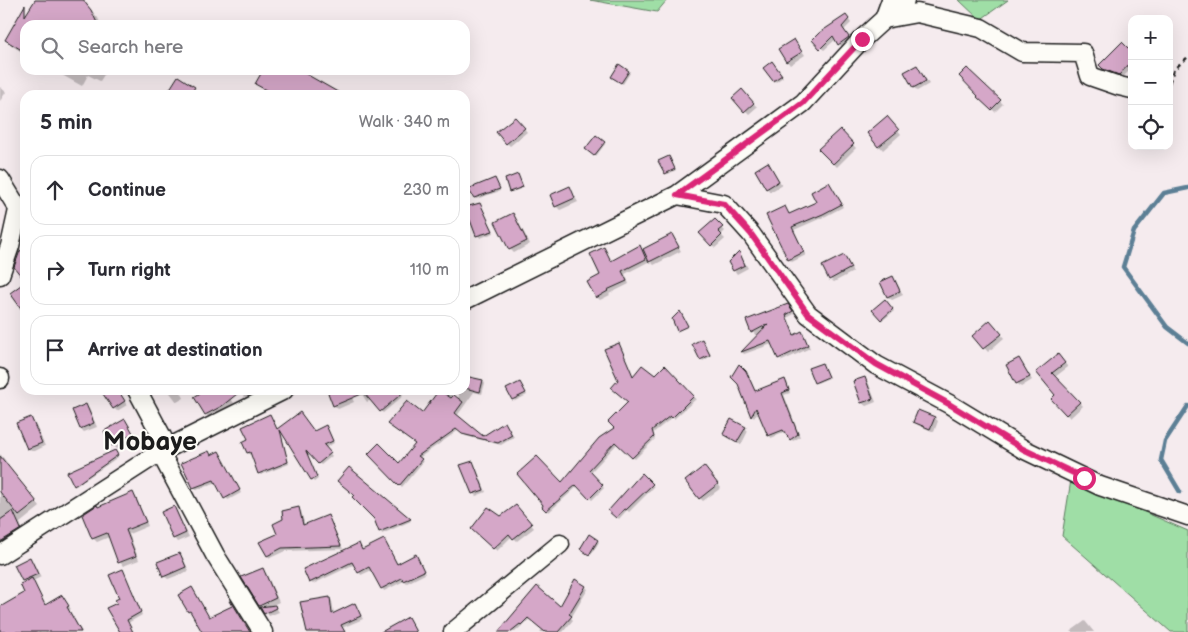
<!DOCTYPE html>
<meta charset="utf-8">
<style>
body{margin:0;font-family:"Balsamiq Sans",sans-serif;background:#f2f2f3;color:#2b2b33}
.controls{position:absolute;right:15px;top:15px;display:grid;overflow:hidden;border-radius:10px;box-shadow:0 5px 20px #0002}
.controls button{width:45px;height:45px;display:grid;place-items:center;padding:0;border:0;border-bottom:1px solid #e1e1e2;background:#fff;color:#2b2b33;font:25px sans-serif}
.stop{position:absolute;width:15px;height:15px;margin:-11px;border:4px solid #db2777;border-radius:50%;background:#fff}
.stop.end{background:#db2777;border-color:#fff;box-shadow:0 1px 5px #0008}
.list{margin:0;padding:0;list-style:none}
h2{display:flex;justify-content:space-between;align-items:center;height:65px;margin:0;padding:0 20px;font-size:21px}
h2 small{font-size:16px;font-weight:400;color:#7c7c81}
.list li{display:grid;grid-template-columns:32px 1fr auto;gap:15px;align-items:center;box-sizing:border-box;height:70px;margin:0 10px 10px;padding:0 10px;border:1px solid #e1e1e2;border-radius:15px}
.list b{display:block;font-size:19px;white-space:nowrap}
.list em{font-size:16px;font-style:normal;color:#7c7c81}
.icon{flex:none;width:28px;height:28px;fill:none;stroke:currentColor;stroke-width:2;stroke-linecap:round;stroke-linejoin:round}
.map{position:relative;flex:none;width:1188px;height:632px;overflow:hidden}
.search{position:absolute;background:#fff;box-shadow:0 5px 20px #0002;left:20px;top:20px;width:450px;height:55px;display:flex;align-items:center;gap:12px;box-sizing:border-box;padding:0 18px;border-radius:15px;color:#7c7c81;font-size:19px}
.panel{position:absolute;background:#fff;box-shadow:0 5px 20px #0002;left:20px;top:90px;width:450px;height:305px;border-radius:15px}
.map>svg:first-child{display:block}
.green{fill:#9fdea6;stroke:#5e7d61}
.shadow{fill:#0003}
.lines{fill:none;stroke-linecap:round;stroke-linejoin:round}
.stream{stroke:#5c7f95;stroke-width:4.5}
.building{fill:#d5a7c8;stroke:#1c1c1c}
.minor-casing{stroke:#1c1c1c;stroke-width:21}
.path{stroke:#1c1c1c;stroke-width:2.5;stroke-dasharray:5 4;stroke-linecap:butt}
.minor{stroke:#fdfcf7;stroke-width:18}
.route{stroke:#db2777;stroke-width:6}
.labels{text-anchor:middle;stroke-width:4;stroke-linejoin:round;paint-order:stroke}
.town-label{font-size:26px;font-weight:bold;fill:#1c1c1c;stroke:#fdfcf7}
</style>
<div class="map">
<svg width="1188" height="632" viewBox="0 0 1188 632">
<rect width="100%" height="100%" fill="#f5ebee"/>
<filter id="ink" filterUnits="userSpaceOnUse"><feTurbulence type="fractalNoise" baseFrequency=".02" numOctaves="2"/><feDisplacementMap in="SourceGraphic" scale="10" xChannelSelector="R" yChannelSelector="G"/><feConvolveMatrix kernelMatrix="1 2 1 2 8 2 1 2 1" color-interpolation-filters="sRGB"/></filter>
<g filter="url(#ink)">
<!-- green -->
<path class="green" d="M590,0H667L657,12Z
M959,0H1008L980,20Z
M1071,480L1188,531V632H1171L1062,536Z"/>
<!-- shadow -->
<path class="shadow" d="M37,0H82L98,18L101,25H25V54L14,47L6,40L25,18Z
M846,16L851,23L844,30L851,40L842,47L836,39L824,50L814,41Z
M794,40L805,55L790,65L787,61Z
M1132,53V68L1123,77L1108,72L1101,65Z
M772,63L783,77L776,82L765,68Z
M917,66L929,84L917,91L914,87Z
M53,70H107L100,81L88,75L82,86Z
M264,70H297L337,95H273L257,84Z
M967,70L1003,104L995,112L979,97Z
M628,72L630,73L623,84L614,78Z
M178,78L194,88L200,94L199,95H167Z
M0,87L6,92L0,101Z
M742,91L757,107L749,114L734,98Z
M890,121L901,134L883,150L868,133Z
M519,122L527,132L510,146L507,143Z
M840,131L856,148L837,167L820,150Z
M596,137L605,144L596,156L587,149Z
M670,158L676,170L668,174L666,173Z
M768,164L782,185L770,192L767,188Z
M519,177L523,188L512,192L510,191Z
M495,179L500,191L476,199L475,198Z
M829,183L843,207L826,216L794,230L806,255L792,262L789,259V215L818,202Z
M569,188L578,202L560,210L556,206Z
M480,204L494,233L480,238L472,222L465,224V208Z
M513,214L516,218L530,244L514,253L510,249L497,222Z
M715,221L725,231L721,235L725,239L715,248L701,233Z
M672,236L681,251L654,265L650,261L625,274L629,284L609,294L610,295L600,300L597,297L602,276L604,249L612,262L640,247L643,250Z
M739,253L748,268L737,274L734,270Z
M843,257L853,272L834,282L830,279Z
M892,277L896,281L903,295L892,300L888,297L882,283Z
M885,301L894,311L883,320L874,310Z
M791,309L794,314L787,318L795,336L802,332L810,348L782,361L772,344L744,354L742,352L762,332L755,335L748,321Z
M993,325L1004,338L988,352L974,336Z
M703,342L711,356L703,361L694,344Z
M618,344L634,377H655L665,367L696,399L674,419L673,417L653,433L655,439L635,459L618,443L590,473L604,488L592,500L578,486L549,512L543,507L562,483L616,428L629,402L619,380Z
M1019,359L1032,380L1021,387L1017,383Z
M1061,359L1068,367L1055,377L1083,406L1070,418L1052,399L1057,395L1038,372Z
M822,364L829,378L817,383L816,382Z
M739,366L748,375L756,392L784,380L787,382L790,393L784,395L800,437L793,441L786,432L771,438L759,410L754,418L752,416L740,383Z
M465,377L482,381L485,383L482,394L474,392L457,416L483,437L507,426L514,437L501,445L466,436L459,430L419,458L423,462L402,487L369,454L400,465L417,444L422,414L440,390H447L458,399L460,390H465Z
M865,379L868,382L876,402L866,406L862,403L855,382Z
M520,383L527,395L515,401L508,390Z
M112,390H117L127,405L117,411L114,408Z
M168,390H180L184,398L177,402Z
M207,390H224L234,403L209,418L195,397Z
M240,390H266L247,401Z
M339,390H348L354,402L338,409L335,406L330,394Z
M359,390H398L403,396L383,413L371,400L367,402Z
M86,406L89,409L97,427L84,432L81,429L73,411Z
M270,415L278,430L314,432L326,427L328,429L334,443L325,448L332,456L321,465L305,449L318,479L314,482L312,480L280,430L289,464L261,475L259,473L252,454L250,455L248,453L250,440Z
M31,418L34,422L45,446L35,451H31L27,447Z
M935,418L938,421L934,432L918,425L914,422Z
M125,420L136,437L117,449L113,445Z
M745,428L748,431L741,445L724,434Z
M209,452L211,456L219,453L221,455L241,493L228,500L217,482L197,490L194,488L183,464Z
M116,453L118,457L76,486L75,485Z
M0,454L9,465L7,466L40,507L20,523L24,534L0,548Z
M472,462L475,465L486,492L476,496L474,494L462,466Z
M704,467L721,488L703,501L700,498Z
M349,469L411,521L382,534L375,519L356,495Z
M642,475L654,487L629,512L627,510L619,519L609,511Z
M132,494L136,497L148,526L129,534L139,560L123,566L120,562L109,537L97,542L94,539L83,516Z
M173,507L177,511L189,537L177,542L174,538Z
M298,508L301,511L305,526L327,517L330,519L343,549L285,551L270,558L268,556L279,535L285,519Z
M518,509L534,528L517,541L512,536L497,551L472,529L501,518Z
M589,536L599,542L591,555L583,550Z
M384,540L398,565L418,558L425,574L407,583L404,581L384,591L372,570L361,575L355,564L313,584L310,582L358,545L363,551Z
M180,554L183,558L189,571L168,579L164,576Z
M30,559L33,562L41,577L33,581L46,606L62,597L71,609L69,610L82,632H22L0,625V608L26,593L25,583L16,566Z
M262,570L266,573L279,602L268,607L275,606L279,612L269,616L243,578Z
M123,571L142,615L128,623L133,632H122L118,604L121,598Z
M585,587L588,589L571,618L573,620L563,632H540L574,595Z
M330,599L332,601L334,614L355,605L363,619L342,628L345,632H308Z
M551,601L515,632H500Z
M1085,621L1094,632H1072L1071,631Z"/>
<g class="lines">
<!-- stream -->
<path class="stream" d="M1188,188L1164,193L1134,231L1123,267L1167,327L1188,343
M1180,492L1161,460L1165,441L1188,406"/>
</g>
<!-- building -->
<path class="building" d="M35,0H83L91,10L98,25H25V52L5,40L25,5V16Z
M846,15L849,19L842,27L849,37L838,45L833,36L820,49L812,40L819,33Z
M794,39L802,52L786,62L778,49Z
M1122,42L1132,52V61L1119,75L1103,69L1099,65Z
M772,61L782,75L773,81L763,68Z
M619,64L629,71L621,83L611,77Z
M917,65L926,81L913,88L904,72Z
M967,68L1001,100L991,110L977,97L978,96L959,76Z
M263,70H299L343,95H275L255,84Z
M178,76L195,87L190,95H166Z
M742,89L754,103L744,112L732,98Z
M887,116L899,130L878,147L867,133Z
M515,117L525,128L506,144L496,132Z
M840,129L854,144L833,164L818,149Z
M596,135L605,142L594,156L585,149Z
M669,156L675,169L665,174L658,161Z
M768,162L779,181L766,189L755,170Z
M518,174L523,187L509,192L505,179Z
M495,178L500,189L474,198L468,189Z
M829,182L842,204L823,214L792,227L804,252L788,260L766,215L785,206L789,214L816,202L811,192Z
M570,186L575,198L555,207L550,195Z
M480,203L493,231L476,236L470,220L465,221V207Z
M513,213L527,241L509,250L495,222Z
M715,219L723,227L718,231L722,235L711,246L699,233Z
M672,234L679,247L649,262L643,249Z
M640,245L646,259L622,271L627,281L607,290L608,291L596,298L587,282L600,275L590,254L604,247L611,261Z
M25,247V281L14,267L20,251Z
M739,251L745,265L733,271L728,262Z
M844,255L851,268L829,280L822,266Z
M893,276L900,291L887,297L880,282Z
M25,282V314L10,293Z
M885,299L893,309L881,320L872,310Z
M788,304L793,311L786,315L794,335L802,331L808,345L778,359L770,341L741,352L768,324L751,333L746,320Z
M680,311L688,326L677,331L672,319Z
M990,320L1002,334L983,349L972,336Z
M702,339L710,355L700,360L692,344Z
M619,343L633,376L642,365L655,375L665,365L694,396L672,418L670,416L652,430L654,437L632,458L615,442L589,470L603,485L589,499L576,485L546,511L542,507L543,505L517,474L537,456L562,482L599,438L614,428L608,422L628,402L611,388L618,380L604,349Z
M1058,354L1065,363L1052,373L1080,402L1066,415L1051,399L1055,395L1036,372Z
M1019,358L1030,377L1016,384L1006,365Z
M822,363L828,377L814,383L808,368Z
M739,364L746,371L755,391L785,379L789,390L782,393L798,434L790,440L783,430L768,436L756,408L751,417L738,384L731,377Z
M465,376L483,380L480,392L465,388Z
M865,377L873,399L861,403L853,381Z
M520,382L526,393L512,400L506,389Z
M109,390H118L125,401L113,409L103,394Z
M205,390H242L222,406L205,415L194,397Z
M336,390H406L380,412L364,393L333,406L328,393Z
M439,390L451,398L454,395L463,402L455,413L483,436L505,422L512,435L498,443L462,434L456,429L418,456L422,459L399,486L368,454L379,443L399,463L415,444L387,424L407,401L422,413Z
M86,404L94,423L80,429L72,410Z
M918,410L935,417L930,429L913,422Z
M300,412L314,431L326,425L333,441L324,445L331,453L318,464L306,451L317,477L311,480L280,430L288,462L258,474L250,452L247,453L242,442L248,439L242,427L270,414L277,429Z
M31,417L42,443L27,449L16,423Z
M125,419L133,433L112,446L104,431Z
M731,419L746,427L737,442L723,434Z
M115,450L118,455L74,486L67,472Z
M209,451L211,455L219,451L240,490L224,499L214,480L193,488L181,463Z
M0,456L37,502L19,516L0,492Z
M473,461L484,490L472,494L460,465Z
M704,466L718,484L699,499L685,481Z
M349,467L411,519L379,532L374,519L352,497L354,495L337,481Z
M642,473L653,484L626,510L624,509L616,518L608,511Z
M133,492L146,522L126,530L136,556L118,563L107,533L92,539L82,515L97,505L98,507Z
M516,505L532,524L513,539L509,534L493,549L471,529L488,507L501,516Z
M174,506L186,533L173,539L161,512Z
M299,507L303,525L328,515L341,546L282,548L267,556L259,542L277,534L273,524L283,519L282,511Z
M13,511L21,529L0,542V520Z
M589,534L598,540L589,555L580,549Z
M384,539L397,564L416,554L424,571L403,581L402,578L381,589L369,567L358,573L352,562L309,583L303,569L359,543L362,550Z
M180,553L186,567L163,577L157,562Z
M30,557L38,574L22,581L14,565Z
M263,568L276,598L259,606L241,577Z
M123,569L141,612L127,620L133,632H120L106,608L117,603L115,600L119,598L109,575Z
M32,578L45,605L62,595L69,606L67,607L81,632H0V607L24,593L20,584Z
M575,579L586,586L569,614L572,616L558,632H545L528,618L521,625L520,624L510,632H498L537,586L560,606Z
M192,587L209,617L232,606L229,601H231L250,632H202L190,611L188,612L178,595Z
M330,597L332,614L355,603L361,616L341,625L345,632H307L300,602Z
M275,605L276,608L264,614L260,607Z
M408,617L416,632H381Z"/>
<g class="lines">
<!-- minor casing -->
<g class="minor-casing">
<path id="minor" d="M905,0L884,19L917,13L981,28L1022,52L1083,53L1090,76L1119,86L1132,89
M0,179L25,220
M677,195L724,204L751,234L808,314L876,365L949,404L1023,449L1100,486L1188,516
M0,275L10,246L18,210
M465,300L677,195L803,103L862,39L884,19L891,0
M0,378V379
M137,390L168,448
M160,452L215,555L263,632
M0,555L160,452L284,390
M453,632L560,544"/>
</g>
<!-- path -->
<path class="path" d="M1169,83L1174,69L1188,57"/>
<!-- minor -->
<use href="#minor" class="minor"/>
</g>
</g>
<g class="lines" filter="url(#ink)">
<!-- route -->
<path class="route" d="M862,39L803,103L677,195L724,204L751,234L808,314L876,364L949,404L1023,449L1084,478"/>
</g>
<g class="labels">
<!-- town labels -->
<g class="town-label">
<text x="150" y="450">Mobaye</text>
</g>
</g>
</svg>
<div class="controls">
<button>+</button>
<button>−</button>
<button><svg class="icon" aria-label="locate" viewBox="0 0 24 24"><circle cx="12" cy="12" r="6"/><path d="M12 2v4M12 18v4M2 12h4M18 12h4"/></svg></button>
</div>
<div class="stop" style="left:1084px;top:478px"></div>
<div class="stop end" style="left:862px;top:39px"></div>
<div class="search"><svg class="icon" aria-label="search" viewBox="0 0 24 24"><circle cx="10" cy="10" r="6"/><path d="M15 15l6 6"/></svg>Search here</div>
<section class="panel">
<h2>5 min<small>Walk · 340 m</small></h2>
<ul class="list">
<li><svg class="icon" aria-label="ahead" viewBox="0 0 24 24"><path d="M12 20V5M6 11l6-6 6 6"/></svg><div><b>Continue</b></div><em>230 m</em></li>
<li><svg class="icon" aria-label="right" viewBox="0 0 24 24"><path d="M7 20v-9h11M14 6l5 5-5 5"/></svg><div><b>Turn right</b></div><em>110 m</em></li>
<li><svg class="icon" aria-label="arrive" viewBox="0 0 24 24"><path d="M6 21V4h12l-3 4 3 4H6"/></svg><div><b>Arrive at destination</b></div></li>
</ul>
</section>
</div>
